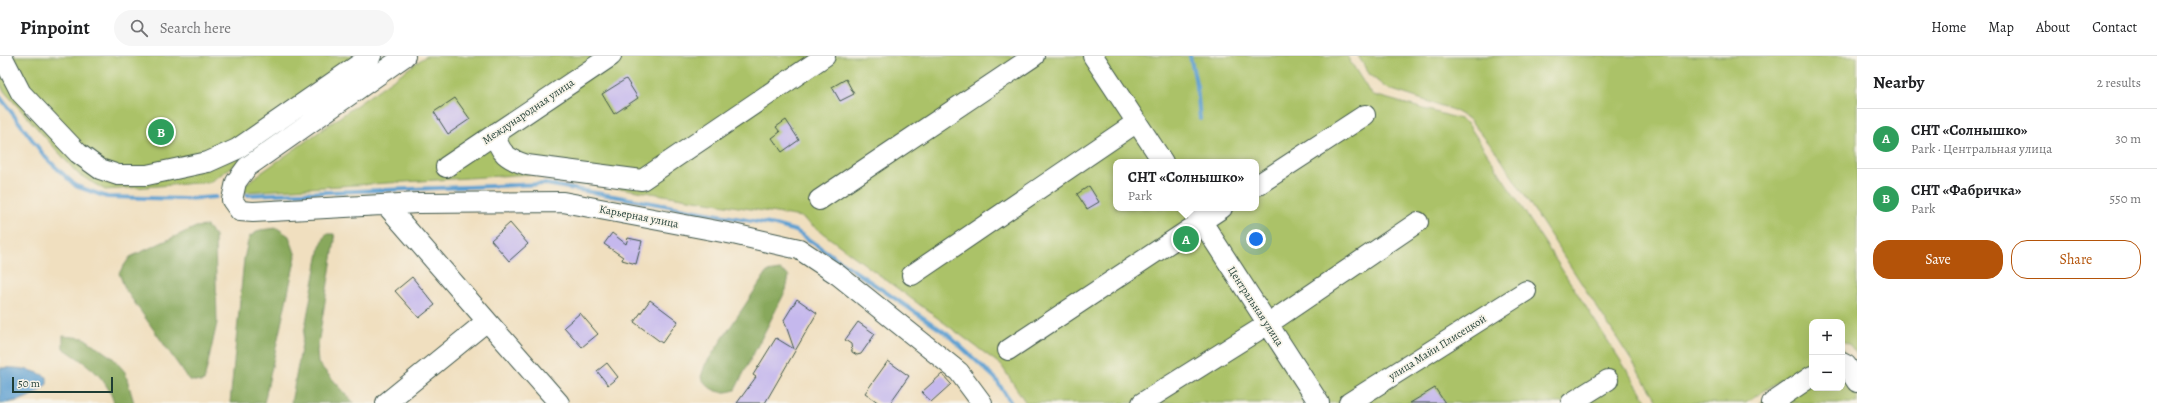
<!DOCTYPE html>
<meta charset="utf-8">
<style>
body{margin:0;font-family:Alegreya,serif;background:#f6f6f6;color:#202124}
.controls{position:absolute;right:12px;bottom:12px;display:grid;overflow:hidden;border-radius:8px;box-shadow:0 4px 16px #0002}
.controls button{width:36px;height:36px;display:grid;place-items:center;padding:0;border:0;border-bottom:1px solid #e0e0e0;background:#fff;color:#202124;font:20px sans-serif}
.scale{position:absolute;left:12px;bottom:10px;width:101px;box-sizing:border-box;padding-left:4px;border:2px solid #1f3d34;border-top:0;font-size:11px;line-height:14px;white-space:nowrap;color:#1f3d34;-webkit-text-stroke:3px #f7f3e8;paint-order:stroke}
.you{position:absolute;left:1256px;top:183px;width:14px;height:14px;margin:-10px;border:3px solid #fff;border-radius:50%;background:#1a73e8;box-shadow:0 0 0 6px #1a73e833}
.badge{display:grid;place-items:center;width:26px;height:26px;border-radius:50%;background:#b45309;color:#fff;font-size:13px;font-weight:700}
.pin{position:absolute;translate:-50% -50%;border:2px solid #fff;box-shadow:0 1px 4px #0006}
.popup{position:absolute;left:1113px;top:103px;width:146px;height:52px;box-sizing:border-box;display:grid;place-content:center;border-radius:8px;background:#fff;filter:drop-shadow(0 1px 3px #0005);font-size:13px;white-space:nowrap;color:#757577}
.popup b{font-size:15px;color:#202124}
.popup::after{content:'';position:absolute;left:50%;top:100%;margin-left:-8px;border:8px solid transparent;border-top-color:#fff}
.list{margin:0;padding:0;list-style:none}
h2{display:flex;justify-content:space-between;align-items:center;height:52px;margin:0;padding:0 16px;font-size:17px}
h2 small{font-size:13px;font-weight:400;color:#757577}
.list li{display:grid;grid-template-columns:26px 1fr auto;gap:12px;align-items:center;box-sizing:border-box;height:60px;padding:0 16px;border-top:1px solid #e0e0e0}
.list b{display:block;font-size:15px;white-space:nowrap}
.list p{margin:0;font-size:13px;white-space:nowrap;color:#757577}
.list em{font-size:13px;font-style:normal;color:#757577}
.actions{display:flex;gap:8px;padding:12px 16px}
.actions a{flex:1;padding:9px 0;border:1px solid #b45309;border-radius:16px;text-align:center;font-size:14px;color:#b45309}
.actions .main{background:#b45309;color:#fff}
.icon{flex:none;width:22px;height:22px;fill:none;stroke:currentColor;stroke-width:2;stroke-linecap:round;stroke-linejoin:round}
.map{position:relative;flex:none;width:1857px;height:347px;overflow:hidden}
header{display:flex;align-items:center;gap:24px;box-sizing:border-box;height:56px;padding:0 20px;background:#fff;border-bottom:1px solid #e0e0e0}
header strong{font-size:19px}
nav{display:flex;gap:22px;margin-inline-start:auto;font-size:14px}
.search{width:280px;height:36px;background:#f6f6f6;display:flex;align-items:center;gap:10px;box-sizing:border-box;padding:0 14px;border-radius:22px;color:#757577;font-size:15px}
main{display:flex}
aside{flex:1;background:#fff}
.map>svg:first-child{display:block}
.green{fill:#abc267;stroke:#65804e;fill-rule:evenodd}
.forest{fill:#88a85c;stroke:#547248}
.water{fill:#5ea0d2;stroke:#3e6e83}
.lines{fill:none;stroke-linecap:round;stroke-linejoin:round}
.stream{stroke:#5ea0d2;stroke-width:4}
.building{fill:#c5b8ed}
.minor-casing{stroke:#3e5549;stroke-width:22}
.minor{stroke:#fff;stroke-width:20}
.labels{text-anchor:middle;stroke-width:3.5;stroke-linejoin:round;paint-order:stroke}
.street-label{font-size:11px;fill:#1f3d34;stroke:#f7f3e8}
</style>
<header>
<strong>Pinpoint</strong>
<div class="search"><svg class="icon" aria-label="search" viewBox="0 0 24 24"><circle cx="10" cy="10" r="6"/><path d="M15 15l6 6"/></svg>Search here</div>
<nav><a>Home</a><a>Map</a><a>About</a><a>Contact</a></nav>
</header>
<main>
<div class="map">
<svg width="1857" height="347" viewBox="0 0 1857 347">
<rect width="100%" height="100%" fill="#f7f3e8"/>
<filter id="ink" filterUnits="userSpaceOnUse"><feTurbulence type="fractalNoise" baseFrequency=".025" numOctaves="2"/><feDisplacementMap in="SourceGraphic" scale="8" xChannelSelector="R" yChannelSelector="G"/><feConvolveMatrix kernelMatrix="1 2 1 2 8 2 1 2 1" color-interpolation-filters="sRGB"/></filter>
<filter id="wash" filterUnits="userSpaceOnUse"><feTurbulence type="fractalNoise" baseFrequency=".012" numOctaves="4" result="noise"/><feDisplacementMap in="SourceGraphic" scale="16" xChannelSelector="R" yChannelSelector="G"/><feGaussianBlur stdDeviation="0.9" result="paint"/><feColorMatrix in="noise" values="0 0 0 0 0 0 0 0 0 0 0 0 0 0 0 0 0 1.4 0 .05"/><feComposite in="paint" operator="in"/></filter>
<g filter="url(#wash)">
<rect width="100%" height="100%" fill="#f0dfbf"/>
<!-- green -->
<path class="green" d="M0,0H390L210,126L105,134L78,118L3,34L0,27Z
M426,0H1347L1369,35L1374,39L1460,63L1468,68L1648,347H1026L1001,309L801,161L532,118L243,136L244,129ZM1116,106H1256V152H1116Z
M1358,0H1857V299L1850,289L1842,285V266H1812V303L1746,347H1659L1497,97L1469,63L1451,53L1386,32L1370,19Z
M1842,293L1857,316V347H1759L1812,311V332H1842Z"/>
<!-- forest -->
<path class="forest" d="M207,170L215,180L217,267L204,325L200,326L189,324L125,233L119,217L130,201L196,171Z
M277,172L289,180L296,200L264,347H230L244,203L249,181L260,174Z
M326,178H334L335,184L317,295L318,307L354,347H291L320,191Z
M780,214L789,220L786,234L735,334C720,339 709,335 701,321L705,309L767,216Z
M63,280L84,282L113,302L125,316L134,347H114C106,319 85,307 63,292Z"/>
<!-- water -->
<path class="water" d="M0,312C17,311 32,313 47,321V328C37,340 16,347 0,347Z"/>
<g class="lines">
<!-- stream -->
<path class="stream" d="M1190,0L1197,31L1200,63
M0,41L46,102L76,130L107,141L185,143L216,141
M247,139L546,128L775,169L796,175L947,278L995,322L1011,347"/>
</g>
<g id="blocks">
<!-- building -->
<path class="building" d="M626,23L638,42L614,58L602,38Z
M846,23L854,38L840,45L832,31Z
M455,42L470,63L448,78L434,56Z
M786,64L799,84L782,96L772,82L780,76L776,71Z
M1089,130L1099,146L1087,153L1077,138Z
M510,167L528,188L509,205L491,184Z
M612,177L626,188L628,182L642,185L636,208L622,204L623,201L604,188Z
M412,221L435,249L419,262L395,235Z
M797,243L817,257L765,347H737L756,321L753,319L776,282L794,293L784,264Z
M650,244L678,265L662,287L634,266Z
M580,257L598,278L582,291L564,271Z
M858,266L875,278L861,298L857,299L852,296L851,288L845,284Z
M888,305L909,320L890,347H879L865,337Z
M607,307L618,321L608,329L597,315Z
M942,318L951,328L931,346L922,336Z
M1435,332L1445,347H1410Z"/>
</g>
</g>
<g filter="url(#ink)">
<use href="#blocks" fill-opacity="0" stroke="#3e5549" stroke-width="1"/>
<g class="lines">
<!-- minor casing -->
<g class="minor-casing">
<path id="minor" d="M2,0L21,37L78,97L100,113L118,119H147L208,106L237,93L371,0
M405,0L247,111L236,126L232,144L240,155L253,156L418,147L563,146L733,178L799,193L838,219L959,316L982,347
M1093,0L1163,106
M496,77C498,97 508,103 527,109L642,124L825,0
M446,111L611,0
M1256,130L1365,59
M819,144L1034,0
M1193,152L1319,347
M912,219L1137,66
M487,265L559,347
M1008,294L1222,152
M1842,307L1846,309L1857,326
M386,347L487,265L387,150
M1142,347L1268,268L1418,166
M1349,347L1526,235
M1571,347L1608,324
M1772,347L1812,320"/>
</g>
<!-- minor -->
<use href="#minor" class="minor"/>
</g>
</g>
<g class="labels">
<!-- street labels -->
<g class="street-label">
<text transform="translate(528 55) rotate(-34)" y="4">Международная улица</text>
<text transform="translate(639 160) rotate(11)" y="4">Карьерная улица</text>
<text transform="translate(1256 250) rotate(57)" y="4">Центральная улица</text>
<text transform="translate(1437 291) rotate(-32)" y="4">улица Майи Плисецкой</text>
</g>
</g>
</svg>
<div class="controls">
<button>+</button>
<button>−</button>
</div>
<div class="scale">50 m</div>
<div class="you"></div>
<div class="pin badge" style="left:1186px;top:183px;background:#2e9e5b">A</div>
<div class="popup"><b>СНТ «Солнышко»</b>Park</div>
<div class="pin badge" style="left:161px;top:76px;background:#2e9e5b">B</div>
</div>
<aside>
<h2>Nearby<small>2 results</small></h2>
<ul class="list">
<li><span class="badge" style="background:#2e9e5b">A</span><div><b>СНТ «Солнышко»</b><p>Park · Центральная улица</p></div><em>30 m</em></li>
<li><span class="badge" style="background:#2e9e5b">B</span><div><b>СНТ «Фабричка»</b><p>Park</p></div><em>550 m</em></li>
</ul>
<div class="actions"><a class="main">Save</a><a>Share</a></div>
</aside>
</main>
